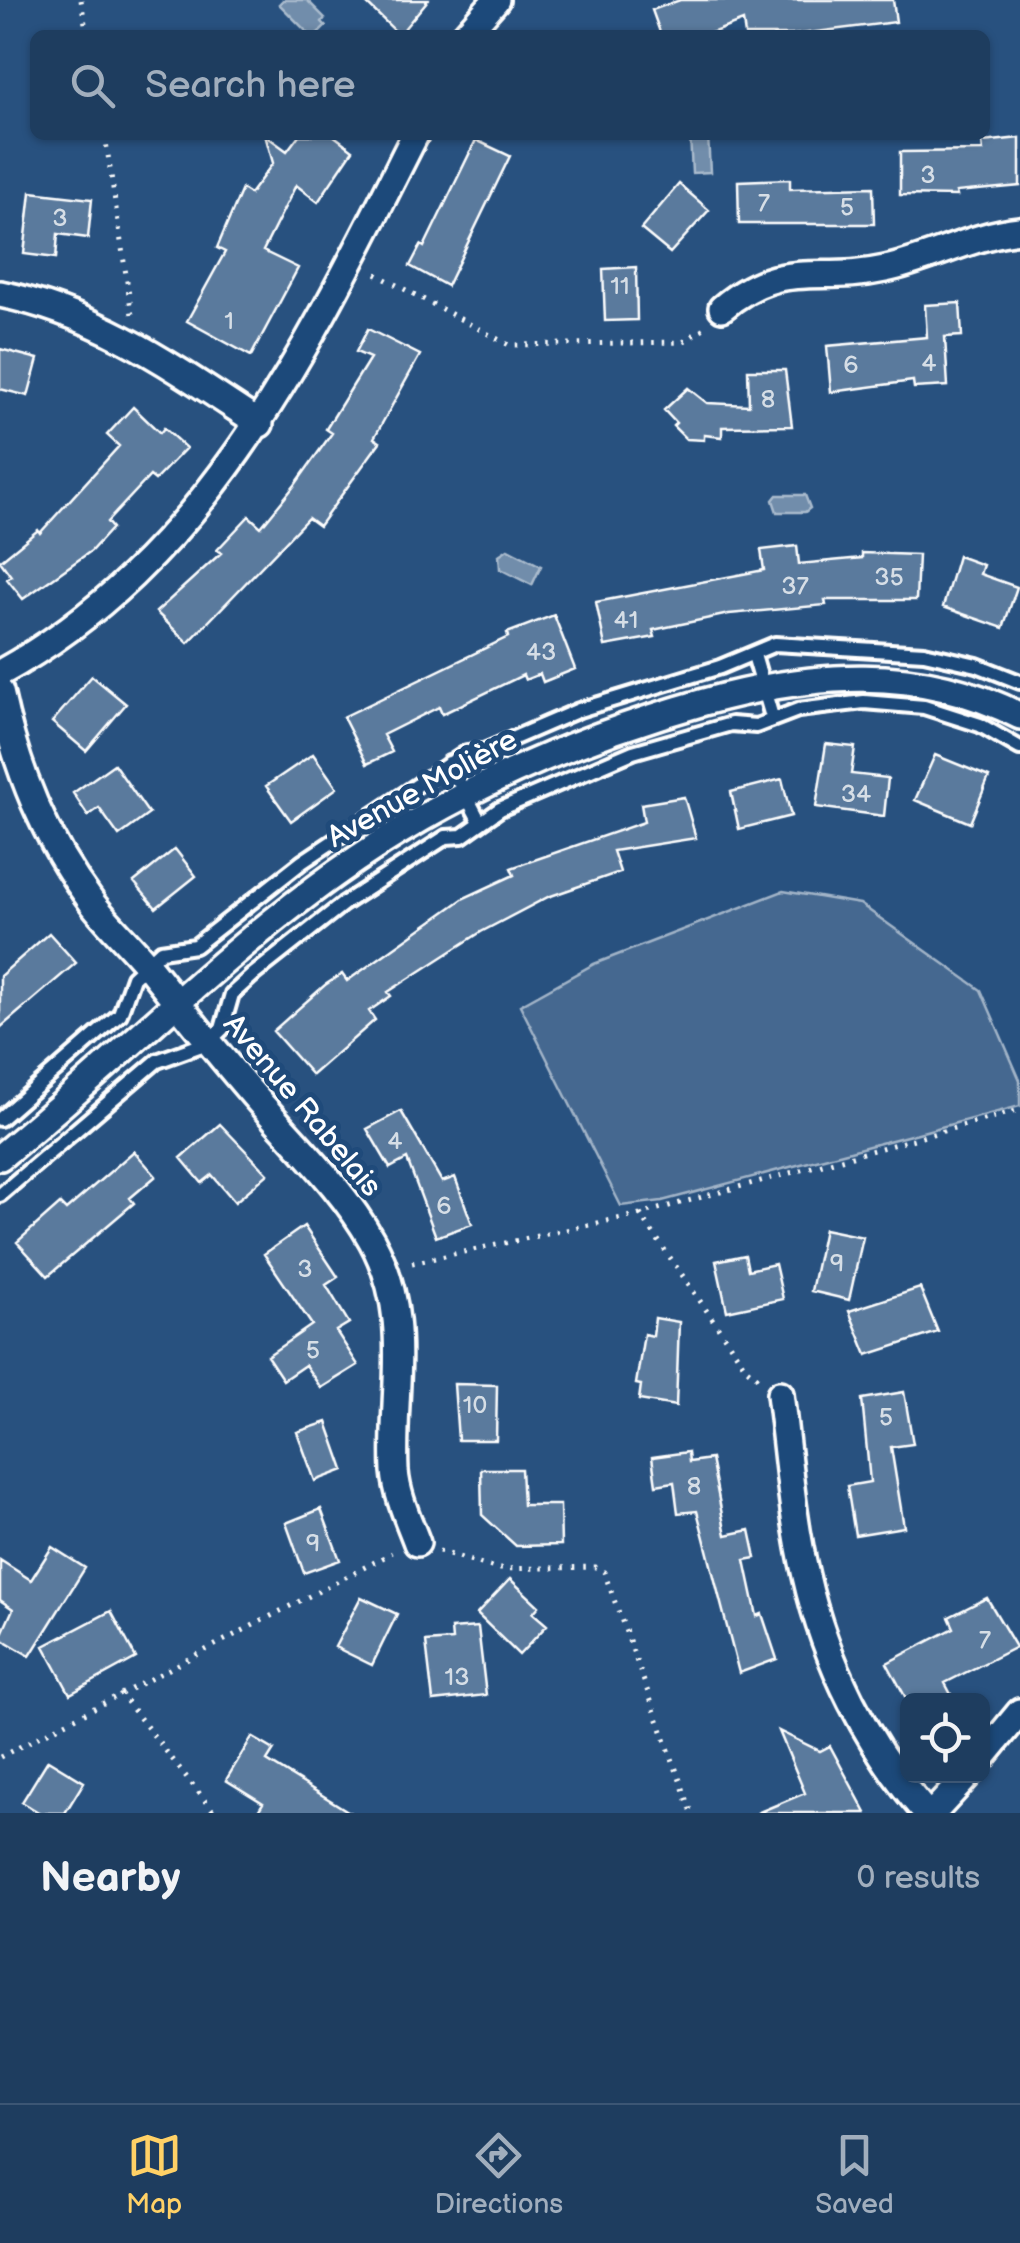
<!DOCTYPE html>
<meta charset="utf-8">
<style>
body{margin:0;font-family:"Balsamiq Sans",sans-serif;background:#2b4868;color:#f1f3f6}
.controls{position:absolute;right:30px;bottom:30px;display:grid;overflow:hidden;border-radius:15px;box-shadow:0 2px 8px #0004}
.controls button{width:90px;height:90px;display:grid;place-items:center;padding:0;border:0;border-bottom:2px solid #3c5674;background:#1e3d5f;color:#f1f3f6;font:50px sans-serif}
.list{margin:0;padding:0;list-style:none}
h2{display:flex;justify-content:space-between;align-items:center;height:130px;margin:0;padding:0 40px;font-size:42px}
h2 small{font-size:32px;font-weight:400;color:#a1aebd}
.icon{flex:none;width:55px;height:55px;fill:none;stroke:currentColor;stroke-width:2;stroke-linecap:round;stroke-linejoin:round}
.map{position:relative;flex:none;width:1020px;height:1813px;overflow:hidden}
.search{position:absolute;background:#1e3d5f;box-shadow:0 2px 8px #0004;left:30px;right:30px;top:30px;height:110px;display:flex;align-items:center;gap:25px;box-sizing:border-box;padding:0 35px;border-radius:15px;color:#a1aebd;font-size:38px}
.sheet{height:290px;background:#1e3d5f}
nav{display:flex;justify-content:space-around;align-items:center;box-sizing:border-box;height:140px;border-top:2px solid #3c5674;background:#1e3d5f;font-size:28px;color:#a1aebd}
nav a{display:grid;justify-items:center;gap:5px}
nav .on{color:#ffd166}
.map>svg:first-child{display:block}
.green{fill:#446890;stroke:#a2b4c8;stroke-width:2.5}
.water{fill:#718dab;stroke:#aabbcd;stroke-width:2.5}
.building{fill:#5a7a9d;stroke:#fff;stroke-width:2.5}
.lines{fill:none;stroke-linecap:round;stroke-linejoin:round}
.lane-casing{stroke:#fff;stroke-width:20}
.street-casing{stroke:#fff;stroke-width:32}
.path{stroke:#fff;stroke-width:5;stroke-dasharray:2.5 8;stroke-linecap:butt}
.lane{stroke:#1f4a7a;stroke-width:12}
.street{stroke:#1f4a7a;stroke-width:25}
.labels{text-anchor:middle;stroke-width:10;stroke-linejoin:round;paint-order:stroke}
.number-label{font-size:25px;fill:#d6dee6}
.street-label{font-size:30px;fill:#fff;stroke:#1f4a7a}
</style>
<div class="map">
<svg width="1020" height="1813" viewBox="0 0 1020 1813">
<rect width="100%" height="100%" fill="#28517f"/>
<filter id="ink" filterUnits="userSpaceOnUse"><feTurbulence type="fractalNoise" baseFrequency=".01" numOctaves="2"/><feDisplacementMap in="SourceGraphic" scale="20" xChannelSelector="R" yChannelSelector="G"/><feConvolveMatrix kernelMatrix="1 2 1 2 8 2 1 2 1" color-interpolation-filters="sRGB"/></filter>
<g filter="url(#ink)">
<!-- green -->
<path class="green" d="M783,891L860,904L981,990L1020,1080V1106L662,1201L621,1206L520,1005L594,964Z"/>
<!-- water -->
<path class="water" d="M283,0H307L325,18L322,22L326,26L317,35L309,34L279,4Z
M690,135H708L710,172L692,173Z
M777,495H805L810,508L805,512H777L773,500Z
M508,549L541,566L532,585L500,569L499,555Z"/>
<!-- building -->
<path class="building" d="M363,0H428L399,35Z
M680,0H893L896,22L792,35H745L743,21L706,35H661L652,10Z
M265,135L287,151L299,135H333L353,150L318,202L296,185L263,251L298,268L251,356L187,321L225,252L217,248L242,189L250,194L273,163Z
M1020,138V186L956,192L957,196L900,195V152L983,151L982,142Z
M476,140L510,156L447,286L410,266L421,245L424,247Z
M790,179V189L873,187L874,224H739L738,181Z
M679,184L709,210L670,253L641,229Z
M31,192L92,199L88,238L58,234L56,258L24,254Z
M636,267L637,320L605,321L603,269Z
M960,303L962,336L945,337L948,386L914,388L913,381L831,392L827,346L927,337L925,305Z
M368,329L420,355L374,438L380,442L319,526L308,518L188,643L156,612L221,553L217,550L249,516L261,527L295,485L332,433L326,429L370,358L356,352Z
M0,349L38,359L28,396L0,389Z
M748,370H785L792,426L722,427V437L704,435V440L686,439L673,426L676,423L664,410L688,388L707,403L749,405Z
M133,407L160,433L164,428L186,448L155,480L150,476L107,522L112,528L91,551L23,599L7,579L11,576L0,561L38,530L40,533L119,446L107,435Z
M797,546L799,564L862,558V553L918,555L916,600H825L826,605L729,614L653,630L655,637L605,646L596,602L764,570L761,550Z
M958,556L983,565L980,574L1017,587L1003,628L943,607Z
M554,615L575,669L543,682L540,674L525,680L523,675L442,714L439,707L383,735L392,752L367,764L343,717L508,637L507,633Z
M92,676L126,704L86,751L52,722Z
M826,744L855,747L851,774L888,778L884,816L816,807Z
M313,754L337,788L291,821L266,786Z
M935,755L989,777L970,823L915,800Z
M114,764L149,814L119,836L99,808L88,816L73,793Z
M782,779L791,816L739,829L731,792Z
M684,797L696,838L613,851L620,872L548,897L481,932L388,992L391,996L369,1011L375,1020L312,1075L273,1031L325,985L342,974L347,981L464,898L514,875L511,868L644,822L641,804Z
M175,849L196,876L156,908L134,882Z
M49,933L76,963L0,1028V976Z
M401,1111L442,1182L455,1177L472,1224L436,1237L407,1159L390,1168L367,1129Z
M220,1124L268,1174L235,1202L212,1175L202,1183L181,1158Z
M134,1151L156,1176L130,1198L134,1203L48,1276L17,1242L60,1204L66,1210Z
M304,1226L338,1277L326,1285L349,1323L336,1331L358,1365L321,1388L305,1365L283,1380L267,1356L312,1325L264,1254Z
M824,1229L863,1237L849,1300L811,1291Z
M745,1255L748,1270L775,1264L783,1299L727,1311L716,1261Z
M920,1288L938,1332L867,1355L849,1311Z
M655,1318L679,1322L676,1406L639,1400L641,1385L636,1384L644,1334L653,1336Z
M454,1384L497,1385L496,1440H458Z
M904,1392L913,1444L891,1447L904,1527L855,1535L847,1486L870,1482L862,1399Z
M327,1422L344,1470L315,1481L297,1432Z
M688,1452L689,1462L711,1459L726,1535L750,1530L756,1558L745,1560L757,1616L762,1614L777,1659L739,1673L697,1511L678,1513L674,1482L656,1485L652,1457Z
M481,1469H521L523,1505H560L561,1545L516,1546L482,1515Z
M321,1509L340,1560L304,1573L286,1523Z
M52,1547L85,1568L30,1656L0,1638L13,1609L0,1600V1560L31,1580Z
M510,1579L539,1606L533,1613L547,1625L519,1655L477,1614Z
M361,1597L397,1614L372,1665L335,1647Z
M987,1598L1016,1647L945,1683L954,1700H907L887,1663L954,1628L949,1617Z
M111,1611L136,1658L70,1694L44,1646Z
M478,1627L486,1695L433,1701L426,1642L452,1640L451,1629Z
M779,1731L820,1751L830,1746L866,1813H757L805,1793Z
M252,1737L274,1750L267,1761L351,1813H257L263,1803L226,1780Z
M48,1760L84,1782L65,1813H40L22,1802Z"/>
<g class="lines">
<!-- lane casing -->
<g class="lane-casing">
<path id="lane" d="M754,655L772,717
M449,763L480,822
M0,1119L120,1014L133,977L161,951L195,946L302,862L467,752L484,751L579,710L720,667L775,644L924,653L977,665L1020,682
M0,1195L157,1061L207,1043L222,1029L232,994L253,975L343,904L446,837L462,836L500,809L633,752L731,724L756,726L798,710L864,702L924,707L980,725L1020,748"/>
</g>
<!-- street casing -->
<g class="street-casing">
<path id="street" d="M465,35L496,0
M0,294C101,314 176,369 260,424
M722,308C782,257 818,284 885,269C932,259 972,235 1020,230
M0,673C210,558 312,339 415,135
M0,692C17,771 44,838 93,904C110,926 131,945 148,966C186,1014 223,1061 263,1106C301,1149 345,1192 372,1241C414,1318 391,1390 395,1471C397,1496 408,1519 417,1543
M0,1157C113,1065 216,959 335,874C447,794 572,739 704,702C810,673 918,663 1020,716
M780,1394C788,1454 792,1517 806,1576C825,1661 868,1748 926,1813
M982,1758L1020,1712
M933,1813L967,1776"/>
</g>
<!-- path -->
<path class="path" d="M81,0L87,35
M105,135L132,315
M376,274L509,345L683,342L707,326
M640,1214L747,1369L761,1380
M412,1263L640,1214L1020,1110
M439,1551L498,1569L596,1567L604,1572L692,1813
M120,1693L215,1813
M0,1757L392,1553"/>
<!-- lane -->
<use href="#lane" class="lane"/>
<!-- street -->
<use href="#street" class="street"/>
</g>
</g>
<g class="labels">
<!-- number labels -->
<g class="number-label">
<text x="928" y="183">3</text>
<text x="764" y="211">7</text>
<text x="847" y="215">5</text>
<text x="60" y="226">3</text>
<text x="620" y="294">11</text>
<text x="229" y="329">1</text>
<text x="929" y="371">4</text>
<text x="851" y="373">6</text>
<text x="768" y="407">8</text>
<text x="889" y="585">35</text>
<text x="795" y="594">37</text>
<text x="626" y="628">41</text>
<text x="541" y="660">43</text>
<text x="856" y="802">34</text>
<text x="395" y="1149">4</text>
<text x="444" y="1214">6</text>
<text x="837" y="1271">9</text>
<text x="305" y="1277">3</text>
<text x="313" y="1358">5</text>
<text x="475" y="1413">10</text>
<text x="886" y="1425">5</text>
<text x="694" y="1494">8</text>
<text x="313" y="1551">9</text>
<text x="985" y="1648">7</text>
<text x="457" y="1685">13</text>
</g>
<!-- street labels -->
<g class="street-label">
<text transform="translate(422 788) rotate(-29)" y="10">Avenue Molière</text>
<text transform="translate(303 1105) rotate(50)" y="10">Avenue Rabelais</text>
</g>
</g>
</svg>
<div class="controls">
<button><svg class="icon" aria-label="locate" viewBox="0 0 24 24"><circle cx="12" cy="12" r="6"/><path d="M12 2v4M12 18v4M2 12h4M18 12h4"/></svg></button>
</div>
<div class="search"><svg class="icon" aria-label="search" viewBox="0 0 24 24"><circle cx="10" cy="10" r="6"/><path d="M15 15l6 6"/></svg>Search here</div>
</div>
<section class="sheet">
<h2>Nearby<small>0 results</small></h2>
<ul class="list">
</ul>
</section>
<nav>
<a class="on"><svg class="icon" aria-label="map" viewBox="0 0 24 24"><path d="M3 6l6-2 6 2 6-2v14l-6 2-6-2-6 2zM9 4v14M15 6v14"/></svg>Map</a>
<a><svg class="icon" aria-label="directions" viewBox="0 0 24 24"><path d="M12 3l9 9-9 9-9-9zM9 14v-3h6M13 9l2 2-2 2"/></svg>Directions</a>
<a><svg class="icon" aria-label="saved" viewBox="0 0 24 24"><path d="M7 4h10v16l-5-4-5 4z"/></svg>Saved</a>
</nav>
